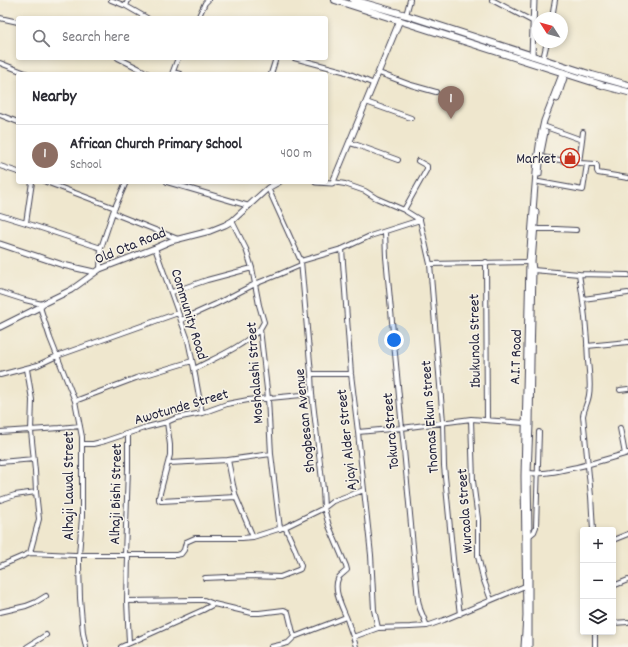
<!DOCTYPE html>
<meta charset="utf-8">
<style>
body{margin:0;font-family:Dekko,sans-serif;background:#f7f7f7;color:#2b2b33}
.controls{position:absolute;right:12px;bottom:12px;display:grid;overflow:hidden;border-radius:4px;box-shadow:0 2px 6px #0003}
.controls button{width:36px;height:36px;display:grid;place-items:center;padding:0;border:0;border-bottom:1px solid #e1e1e2;background:#fff;color:#2b2b33;font:20px sans-serif}
.compass{position:absolute;left:532px;top:12px;width:36px;height:36px;border-radius:50%;background:#fff;box-shadow:0 2px 6px #0003;rotate:306deg}
.you{position:absolute;left:394px;top:340px;width:14px;height:14px;margin:-10px;border:3px solid #fff;border-radius:50%;background:#1a73e8;box-shadow:0 0 0 6px #1a73e833}
.badge{display:grid;place-items:center;width:26px;height:26px;border-radius:50%;background:#c8321e;color:#fff;font-size:13px;font-weight:700}
.pin{position:absolute;translate:-50% -33px;filter:drop-shadow(0 1px 2px #0008)}
.pin::after{content:'';position:absolute;top:21px;width:14px;height:12px;background:inherit;clip-path:polygon(0 0,100% 0,50% 100%)}
.list{margin:0;padding:0;list-style:none}
h2{display:flex;justify-content:space-between;align-items:center;height:52px;margin:0;padding:0 16px;font-size:17px}
h2 small{font-size:13px;font-weight:400;color:#7c7c81}
.list li{display:grid;grid-template-columns:26px 1fr auto;gap:12px;align-items:center;box-sizing:border-box;height:60px;padding:0 16px;border-top:1px solid #e1e1e2}
.list b{display:block;font-size:15px;white-space:nowrap}
.list p{margin:0;font-size:13px;white-space:nowrap;color:#7c7c81}
.list em{font-size:13px;font-style:normal;color:#7c7c81}
.icon{flex:none;width:22px;height:22px;fill:none;stroke:currentColor;stroke-width:2;stroke-linecap:round;stroke-linejoin:round}
.map{position:relative;flex:none;width:628px;height:647px;overflow:hidden}
.search{position:absolute;background:#fff;box-shadow:0 2px 6px #0003;left:16px;top:16px;width:312px;height:44px;display:flex;align-items:center;gap:10px;box-sizing:border-box;padding:0 14px;border-radius:4px;color:#7c7c81;font-size:15px}
.panel{position:absolute;background:#fff;box-shadow:0 2px 6px #0003;left:16px;top:72px;width:312px;height:112px;border-radius:4px}
.map>svg:first-child{display:block}
.lines{fill:none;stroke-linecap:round;stroke-linejoin:round}
.minor-casing{stroke:#414051;stroke-width:6}
.tertiary-casing{stroke:#414051;stroke-width:7}
.trunk-casing{stroke:#414051;stroke-width:8}
.minor{stroke:#fff;stroke-width:4}
.tertiary{stroke:#fff;stroke-width:5}
.trunk{stroke:#fff;stroke-width:6}
.labels{text-anchor:middle;stroke-width:3;stroke-linejoin:round;paint-order:stroke}
.poi-label{font-size:15px;fill:#22223b;stroke:#f7f3e8;text-anchor:end}
.street-label{font-size:15px;fill:#22223b;stroke:#f7f3e8}
</style>
<div class="map">
<svg width="628" height="647" viewBox="0 0 628 647">
<rect width="100%" height="100%" fill="#f7f3e8"/>
<filter id="ink" filterUnits="userSpaceOnUse"><feTurbulence type="fractalNoise" baseFrequency=".025" numOctaves="2"/><feDisplacementMap in="SourceGraphic" scale="8" xChannelSelector="R" yChannelSelector="G"/><feConvolveMatrix kernelMatrix="1 2 1 2 8 2 1 2 1" color-interpolation-filters="sRGB"/></filter>
<filter id="wash" filterUnits="userSpaceOnUse"><feTurbulence type="fractalNoise" baseFrequency=".012" numOctaves="4" result="noise"/><feDisplacementMap in="SourceGraphic" scale="16" xChannelSelector="R" yChannelSelector="G"/><feGaussianBlur stdDeviation="0.9" result="paint"/><feColorMatrix in="noise" values="0 0 0 0 0 0 0 0 0 0 0 0 0 0 0 0 0 1.4 0 .05"/><feComposite in="paint" operator="in"/></filter>
<g filter="url(#wash)">
<rect width="100%" height="100%" fill="#efe7ce"/>
</g>
<g filter="url(#ink)">
<g class="lines">
<!-- minor casing -->
<g class="minor-casing">
<path id="minor" d="M111,0L126,6L147,18
M492,0L534,22
M126,6L128,0
M406,15L410,0
M0,18L18,22
M198,18L205,3L208,0
M552,18L555,0
M118,58L142,70L149,74
M294,58L343,71L374,84
M543,59L547,42
M0,63L28,74
M173,72L180,74
M379,73L411,85L436,92
M172,74L178,58
M271,74L276,58
M366,102L411,118
M0,115L18,122
M546,127L582,140
M350,143L357,145L398,160
M541,157L579,163L596,164L597,166V171L598,173L628,178
M579,163L583,132
M0,166L18,172
M46,182L115,208
M167,182L249,206
M333,182L345,184L365,191L376,198L404,210L420,220
M539,182L583,190L587,164
M268,188L301,261L311,374L312,394L323,489L324,508L329,526L346,566L347,570C344,573 339,576 338,579C333,591 343,609 347,619C350,629 354,638 356,647
M404,210L427,169V166L418,161
M113,212L120,216L178,239
M0,215L26,223L101,248
M420,220L430,264L443,422L444,466L454,569L460,614
M232,221L246,249L252,268L259,305L264,322L260,329L268,398L271,454L280,529
M26,223L32,182
M535,229H556L576,230
M385,232L386,257L418,600L420,609L427,626
M155,248L188,340L194,369L202,413
M342,249L351,374L358,432L360,453L371,555L374,610L378,628
M301,261L342,249L370,236L420,220
M486,262L487,420
M430,264L529,262
M100,269L101,248L113,212L126,182
M533,270L579,274L628,275
M579,274C584,303 587,332 588,361C589,372 591,384 589,395C588,402 584,409 583,416L591,496L593,530
M0,292L25,300L42,304
M172,292L207,280L252,268
M583,299L628,293
M40,307L50,338L75,401L82,437V517L79,555V566L80,598L83,633L86,647
M181,320L216,304L255,284L280,274L301,265
M587,346L628,342
M27,369L32,400L31,431L35,471L36,492L39,519L30,553
M194,369C217,357 242,347 260,329
M311,374H351
M0,375L38,365L57,356L178,313
M620,390L628,389
M75,401L136,378L192,361
M471,419L473,481L478,519V556L483,578L491,600
M167,422L170,445V455L159,497V500L161,501L236,497
M620,428L625,454
M0,432L60,428L80,426
M358,432L402,428L471,419L525,423
M82,444H93L105,441L147,427L167,422L176,418L202,413L227,404L248,400L312,394
M228,460L233,485L236,497L253,537
M0,462L34,459
M169,463L228,460L271,454
M528,473C545,475 560,470 577,467C594,463 611,458 628,453
M0,500L15,495L36,492
M529,536L534,532L536,527L539,432
M613,540L628,534
M125,555L128,469V434
M128,555L127,601L129,643
M0,566L30,553L74,555H176L181,554L184,550L186,542L195,538H242L253,537L285,527L324,508L333,501L364,490
M205,578L250,576L280,577L298,570L300,569L301,566L295,549L285,527
M613,586L628,580
M127,601L197,600H204L214,604L252,613H259L284,610L288,612L294,637
M0,612L26,606L36,602L46,596
M613,623L628,622
M595,632V647
M353,637L378,628L410,627L427,626L444,620L525,586
M27,647L46,635
M121,647L203,610L214,604
M271,647L288,643L294,637L346,617"/>
</g>
<!-- tertiary casing -->
<g class="tertiary-casing">
<path id="tertiary" d="M532,56L534,0
M557,99L564,78
M539,174L541,152L545,132
M316,182L332,183L333,182L400,20
M0,244L63,265L94,272
M0,327L40,307L42,304L71,290L100,269L155,248L171,241L210,231L225,225L232,221L268,188L279,182
M524,647L526,616L524,476L529,262L537,160L540,139L544,121L563,72
M529,647V536L528,473L530,424L531,360L533,270L532,262L536,212"/>
</g>
<!-- trunk casing -->
<g class="trunk-casing">
<path id="trunk" d="M335,0L605,86L628,92
M353,0L406,15L592,75L628,85"/>
</g>
<!-- minor -->
<use href="#minor" class="minor"/>
<!-- tertiary -->
<use href="#tertiary" class="tertiary"/>
<!-- trunk -->
<use href="#trunk" class="trunk"/>
</g>
</g>
<!-- icons -->
<defs>
<g id="shop-ring" transform="scale(1)"><circle r="9.5" fill="#f7f3e8" stroke="#c8321e" stroke-width="1.5"/><path d="M-5-2.5h2.3a2.7 3.5 0 0 1 5.4 0H5L5.5 6h-11ZM-1.5-2.5h3a1.5 2.3 0 0 0-3 0Z" fill="#c8321e"/></g>
</defs>
<g fill-rule="evenodd">
<use href="#shop-ring" x="570" y="158"/>
</g>
<g class="labels">
<!-- poi labels -->
<g class="poi-label">
<text x="556" y="163">Market</text>
</g>
<!-- street labels -->
<g class="street-label">
<text transform="translate(130 245) rotate(-22)" y="5">Old Ota Road</text>
<text transform="translate(190 314) rotate(73)" y="5">Community Road</text>
<text transform="translate(474 341) rotate(-91)" y="5">Ibukunola Street</text>
<text transform="translate(515 357) rotate(-88)" y="5">A.I.T Road</text>
<text transform="translate(254 373) rotate(-94)" y="5">Moshalashi Street</text>
<text transform="translate(181 406) rotate(-16)" y="5">Awotunde Street</text>
<text transform="translate(429 417) rotate(-94)" y="5">Thomas Ekun Street</text>
<text transform="translate(304 421) rotate(-96)" y="5">Shogbesan Avenue</text>
<text transform="translate(390 431) rotate(-95)" y="5">Tokura Street</text>
<text transform="translate(346 440) rotate(-96)" y="5">Ajayi Alder Street</text>
<text transform="translate(68 486) rotate(-90)" y="5">Alhaji Lawal Street</text>
<text transform="translate(115 494) rotate(-89)" y="5">Alhaji Bishi Street</text>
<text transform="translate(464 511) rotate(-94)" y="5">Wuraola Street</text>
</g>
</g>
</svg>
<div class="controls">
<button>+</button>
<button>−</button>
<button><svg class="icon" aria-label="layers" viewBox="0 0 24 24"><path d="M12 4l9 5-9 5-9-5zM3 14l9 5 9-5"/></svg></button>
</div>
<svg class="compass" viewBox="-18 -18 36 36"><path d="M0-13l5 13h-10z" fill="#e53935"/><path d="M0 13l5-13h-10z" fill="#7c7c81"/></svg>
<div class="you"></div>
<div class="pin badge" style="left:451px;top:119px;background:#8d6e63">1</div>
<div class="search"><svg class="icon" aria-label="search" viewBox="0 0 24 24"><circle cx="10" cy="10" r="6"/><path d="M15 15l6 6"/></svg>Search here</div>
<section class="panel">
<h2>Nearby<small></small></h2>
<ul class="list">
<li><span class="badge" style="background:#8d6e63">1</span><div><b>African Church Primary School</b><p>School</p></div><em>400 m</em></li>
</ul>
</section>
</div>
